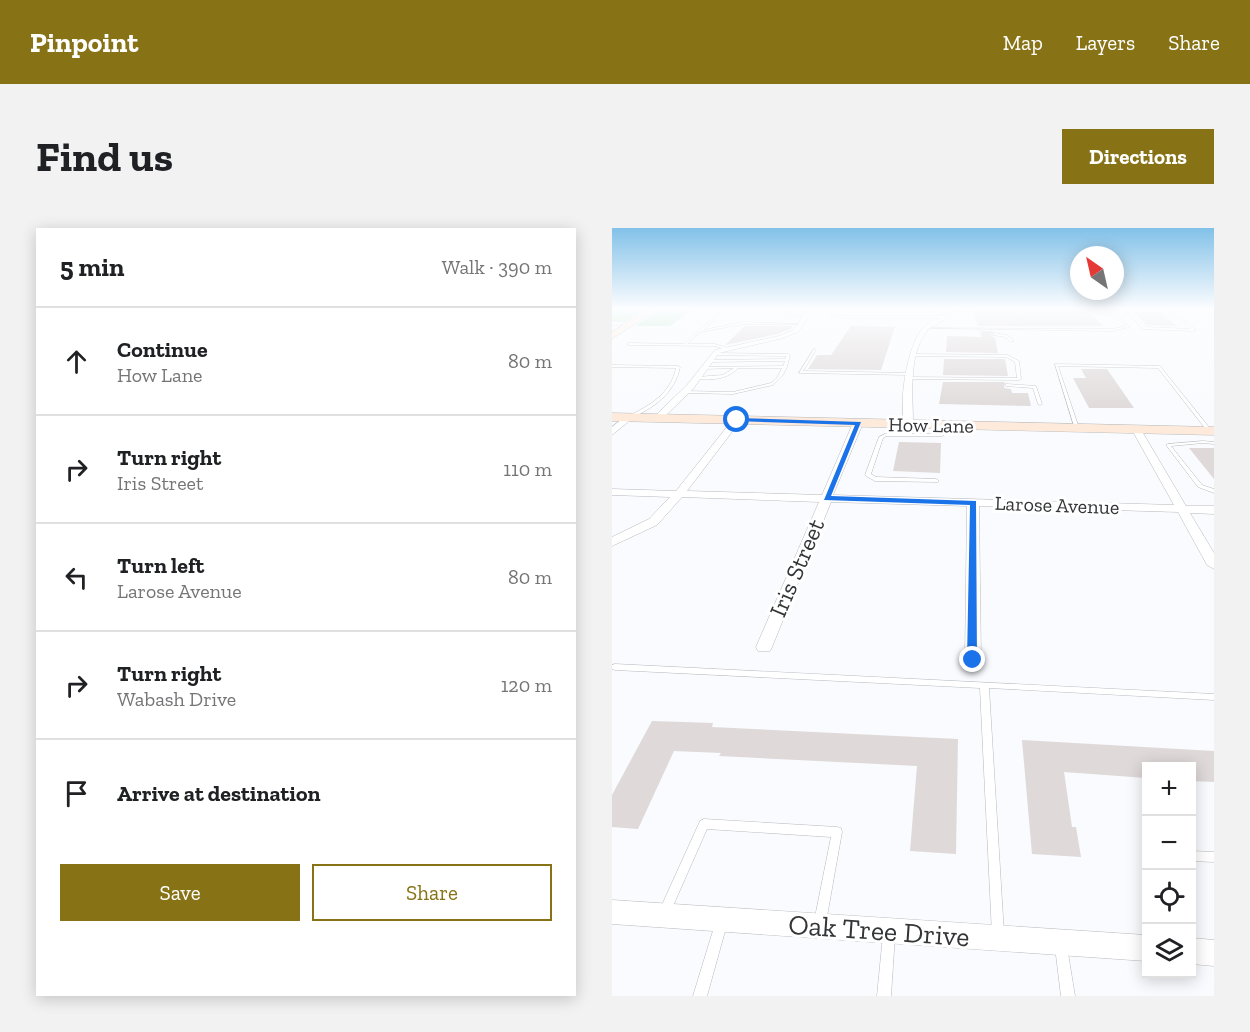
<!DOCTYPE html>
<meta charset="utf-8">
<style>
body{margin:0;font-family:"Zilla Slab",serif;background:#f2f2f2;color:#202124}
.controls{position:absolute;right:18px;bottom:18px;display:grid;overflow:hidden;border-radius:0px;box-shadow:0 3px 15px #0003}
.controls button{width:54px;height:54px;display:grid;place-items:center;padding:0;border:0;border-bottom:2px solid #e0e0e0;background:#fff;color:#202124;font:30px sans-serif}
.compass{position:absolute;left:458px;top:18px;width:54px;height:54px;border-radius:50%;background:#fff;box-shadow:0 3px 15px #0003;rotate:326deg}
.stop{position:absolute;width:18px;height:18px;margin:-14px;border:4px solid #1a73e8;border-radius:50%;background:#fff}
.stop.end{background:#1a73e8;border-color:#fff;box-shadow:0 2px 6px #0008}
.list{margin:0;padding:0;list-style:none}
h2{display:flex;justify-content:space-between;align-items:center;height:78px;margin:0;padding:0 24px;font-size:26px}
h2 small{font-size:20px;font-weight:400;color:#757577}
.list li{display:grid;grid-template-columns:39px 1fr auto;gap:18px;align-items:center;box-sizing:border-box;height:108px;padding:0 24px;border-top:2px solid #e0e0e0}
.list b{display:block;font-size:22px;white-space:nowrap}
.list p{margin:0;font-size:20px;white-space:nowrap;color:#757577}
.list em{font-size:20px;font-style:normal;color:#757577}
.actions{display:flex;gap:12px;padding:18px 24px}
.actions a{flex:1;padding:14px 0;border:2px solid #877315;border-radius:0px;text-align:center;font-size:21px;color:#877315}
.actions .main{background:#877315;color:#fff}
.icon{flex:none;width:33px;height:33px;fill:none;stroke:currentColor;stroke-width:2;stroke-linecap:round;stroke-linejoin:round}
.map{position:relative;flex:none;width:602px;height:768px;overflow:hidden;border-radius:0px}
header{display:flex;align-items:center;gap:36px;box-sizing:border-box;height:84px;padding:0 30px;background:#877315;color:#fff}
header strong{font-size:28px}
nav{display:flex;gap:33px;margin-inline-start:auto;font-size:21px}
.intro{display:flex;align-items:center;justify-content:space-between;box-sizing:border-box;height:144px;padding:0 36px}
h1{margin:0;font-size:42px}
.button{padding:15px 27px;border-radius:0px;background:#877315;color:#fff;font-size:21px;font-weight:700}
main{display:flex;gap:36px;padding:0 36px}
aside{flex:1;background:#fff;border-radius:0px;box-shadow:0 3px 15px #0003}
.map>svg:first-child{display:block}
.green{fill:#b2e7c3}
.building{fill:#dfd9d9}
.lines{fill:none;stroke-linecap:round;stroke-linejoin:round}
.lane-casing{stroke:#b7b9bd;stroke-width:1}
.street-casing{stroke:#b7b9bd;stroke-width:1}
.secondary-casing{stroke:#b7b9bd;stroke-width:1}
.path{stroke:#919395;stroke-width:1.5;stroke-dasharray:1 1.5;stroke-linecap:butt}
.lane{fill:#fff;fill-rule:evenodd}
.street{fill:#fff;fill-rule:evenodd}
.secondary{fill:#feeada;fill-rule:evenodd}
.route{fill:#1a73e8}
.labels{text-anchor:middle;stroke-width:6;stroke-linejoin:round;paint-order:stroke}
.far-street-label{font-size:20px;fill:#343537;stroke:#fff}
.street-label{font-size:24px;fill:#343537;stroke:#fff}
.near-street-label{font-size:28px;fill:#343537;stroke:#fff}
</style>
<header>
<strong>Pinpoint</strong>
<nav><a>Map</a><a>Layers</a><a>Share</a></nav>
</header>
<div class="intro"><h1>Find us</h1><a class="button">Directions</a></div>
<main>
<aside>
<h2>5 min<small>Walk · 390 m</small></h2>
<ul class="list">
<li><svg class="icon" aria-label="ahead" viewBox="0 0 24 24"><path d="M12 20V5M6 11l6-6 6 6"/></svg><div><b>Continue</b><p>How Lane</p></div><em>80 m</em></li>
<li><svg class="icon" aria-label="right" viewBox="0 0 24 24"><path d="M7 20v-9h11M14 6l5 5-5 5"/></svg><div><b>Turn right</b><p>Iris Street</p></div><em>110 m</em></li>
<li><svg class="icon" aria-label="left" viewBox="0 0 24 24"><path d="M17 20v-9H6M10 6l-5 5 5 5"/></svg><div><b>Turn left</b><p>Larose Avenue</p></div><em>80 m</em></li>
<li><svg class="icon" aria-label="right" viewBox="0 0 24 24"><path d="M7 20v-9h11M14 6l5 5-5 5"/></svg><div><b>Turn right</b><p>Wabash Drive</p></div><em>120 m</em></li>
<li><svg class="icon" aria-label="arrive" viewBox="0 0 24 24"><path d="M6 21V4h12l-3 4 3 4H6"/></svg><div><b>Arrive at destination</b></div></li>
</ul>
<div class="actions"><a class="main">Save</a><a>Share</a></div>
</aside>
<div class="map">
<svg width="602" height="768" viewBox="0 0 602 768">
<rect width="100%" height="100%" fill="#f9fbfe"/>
<!-- green -->
<path class="green" d="M0,80H35L13,94L0,93Z
M50,80H82L58,98H23Z"/>
<!-- building -->
<path class="building" d="M360,80H473L491,98H366Z
M522,84H549L564,98L534,97Z
M133,98H180V100L166,106L113,117Z
M239,98L283,99L269,142L196,141L205,127H219Z
M368,103H381L379,108L383,110L386,125L334,124L335,108L370,109Z
M332,131H393L396,148L331,147Z
M469,141H495L522,180H477L461,150H474Z
M331,154H393L392,160L399,161L400,165H416L419,178L327,176Z
M287,214L329,215L328,245L281,243Z
M577,220H602V251Z
M40,493L101,495L100,499L346,511L344,626L298,623L305,538L107,528L109,525L62,523L26,601L0,599V567Z
M410,512L602,523V554L579,553V538H534V550L452,544L460,599H464L469,629L420,626Z"/>
<g class="lines">
<!-- lane casing -->
<g class="lane-casing">
<path id="lane" d="M112,80H181L178,86L194,88H175L178,81H114L91,102L132,94L188,96H132L88,104L75,116H103L115,120L114,122L103,118L17,117L15,116L17,115L72,116Z
M317,80H339L319,81L318,88H333L332,90H232L218,87L219,86L232,88H316Z
M352,80H354V84L336,83L352,82Z
M485,80H488L511,92L518,99L500,103L312,100L500,101L515,98C506,90 494,87 485,80Z
M512,80H561L558,81L584,102L582,103L531,101ZM515,81H556L579,101L533,99Z
M382,105L395,107L402,113L399,114L393,109L381,107Z
M202,121L204,122L191,143L298,145L300,146L298,147L187,145Z
M102,125L176,126L178,127L175,139L171,147L161,157L121,166L71,165L70,164L72,163L121,164L159,155L165,150L170,140H126C115,152 99,152 84,151L85,149L111,147L122,140L92,141L91,139L171,138L173,133L97,134L96,132L173,131L174,128L103,127Z
M302,126L395,127L407,133L409,151L407,152L298,151L297,149L405,150L403,134L394,129L301,128Z
M443,136L548,138L600,203L596,204L546,140L446,138L467,200L463,201Z
M0,137L66,138L68,139C63,165 41,181 18,190L16,189V188C38,178 59,165 64,140L0,139Z
M395,156L424,158L430,176L428,177L426,176L421,160L394,158V156Z
M273,206H330L332,207L330,208H274L271,210L259,246L264,249L324,251L326,252V254L263,253L254,248L253,247L267,209Z
M591,213L602,214V216L591,215L559,218L590,257L602,261V265L586,259L554,217L556,216Z
M3,436L602,466V472L377,460L392,706L390,710L386,712L382,710L380,706L368,460L3,442L0,441V437Z
M92,591L225,599L229,600L230,604L214,694L212,698L208,700L204,698L202,694L219,609L95,601L57,687L53,689L49,687L47,683L49,679L88,593Z
M580,623L602,624V634L580,633Z
M109,690L113,692L115,696L95,768H81L103,696L105,692Z
M277,701L281,703L283,707L279,768H265L271,707L273,703Z
M449,713L454,714L455,719L463,768H449L443,719L444,714Z"/>
</g>
<!-- street casing -->
<g class="street-casing">
<path id="street" d="M196,80H202L186,104L171,110L107,125L81,161L49,192H43V188L75,157L103,122L167,108L182,102Z
M335,80H341C337,94 322,94 314,104C296,129 301,167 301,196L293,198C286,176 295,117 311,100C319,92 332,91 335,80Z
M555,80L602,81V85L557,83Z
M0,93L22,96L0,97Z
M15,187L22,189L0,207V199Z
M125,189L129,192L75,263L210,267L241,195L246,192L251,195L221,267L562,277L520,202L528,200L574,278H602V286L578,285L602,325V341L595,337L566,284L367,278L369,432L367,436H355L353,432L355,278L219,274L160,419L158,423H146L144,419L207,274L70,269L45,297L0,318V309L37,291L58,269L0,267V261L64,263L122,190Z
M0,672L534,707V733L0,696Z
M580,710L602,712V738L580,736Z"/>
</g>
<!-- secondary casing -->
<g class="secondary-casing">
<path id="secondary" d="M38,80H47L0,111V104Z
M0,185L602,199V207L0,193Z"/>
</g>
<!-- path -->
<path class="path" d="M0,81L4,80"/>
<!-- lane -->
<use href="#lane" class="lane"/>
<!-- street -->
<use href="#street" class="street"/>
<!-- secondary -->
<use href="#secondary" class="secondary"/>
</g>
<!-- sky -->
<linearGradient id="sky" x2="0" y2="1"><stop stop-color="#82c1e8"/><stop offset="0.43" stop-color="#fcfdff"/><stop offset="1" stop-color="#fcfdff" stop-opacity="0"/></linearGradient>
<rect width="602" height="187" fill="url(#sky)"/>
<!-- route -->
<path class="route" d="M125,190L249,194L219,268L364,273L365,435H357L355,432L358,277L212,272L243,197L123,193Z"/>
<g class="labels">
<!-- far-street labels -->
<g class="far-street-label">
<text transform="translate(319 197) rotate(1)" y="7">How Lane</text>
<text transform="translate(445 277) rotate(2)" y="7">Larose Avenue</text>
</g>
<!-- street labels -->
<g class="street-label">
<text transform="translate(185 340) rotate(-67)" y="8">Iris Street</text>
</g>
<!-- near-street labels -->
<g class="near-street-label">
<text transform="translate(267 702) rotate(4)" y="10">Oak Tree Drive</text>
</g>
</g>
</svg>
<div class="controls">
<button>+</button>
<button>−</button>
<button><svg class="icon" aria-label="locate" viewBox="0 0 24 24"><circle cx="12" cy="12" r="6"/><path d="M12 2v4M12 18v4M2 12h4M18 12h4"/></svg></button>
<button><svg class="icon" aria-label="layers" viewBox="0 0 24 24"><path d="M12 4l9 5-9 5-9-5zM3 14l9 5 9-5"/></svg></button>
</div>
<svg class="compass" viewBox="-18 -18 36 36"><path d="M0-13l5 13h-10z" fill="#e53935"/><path d="M0 13l5-13h-10z" fill="#757577"/></svg>
<div class="stop" style="left:125px;top:192px"></div>
<div class="stop end" style="left:361px;top:432px"></div>
</div>
</main>
